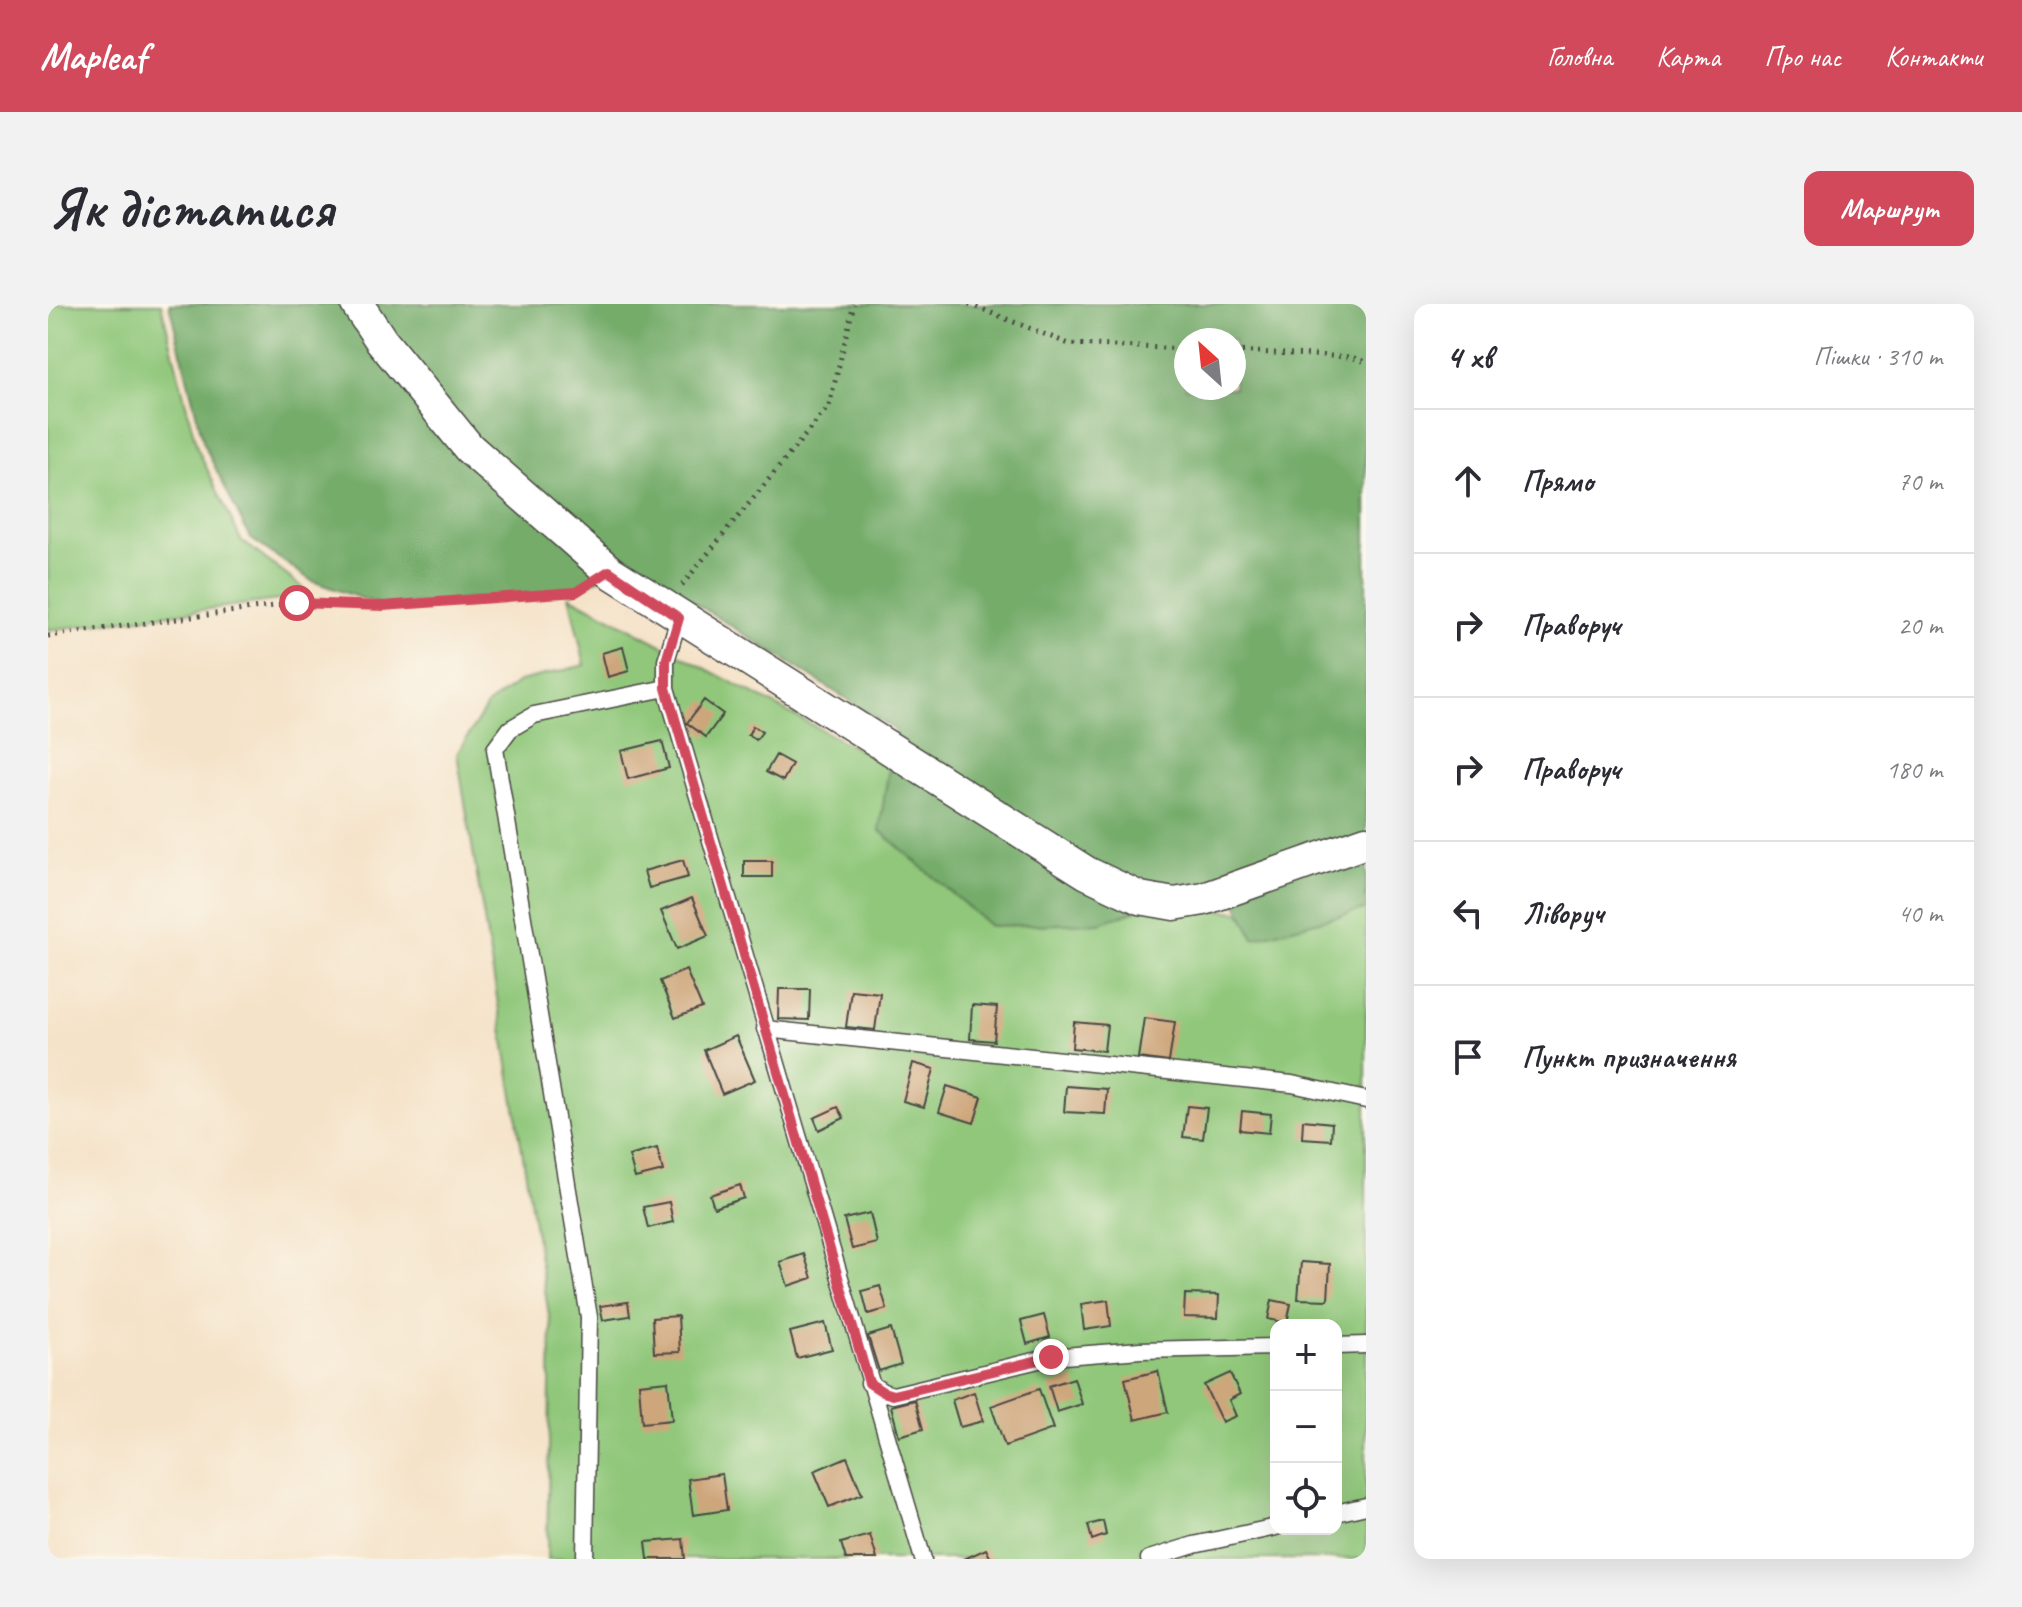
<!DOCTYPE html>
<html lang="uk">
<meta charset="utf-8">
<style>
body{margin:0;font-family:Caveat,sans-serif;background:#f2f2f3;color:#2b2b33}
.controls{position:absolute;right:24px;bottom:24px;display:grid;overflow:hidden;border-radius:16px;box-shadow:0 8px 32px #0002}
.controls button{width:72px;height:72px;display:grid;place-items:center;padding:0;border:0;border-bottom:2px solid #e1e1e2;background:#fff;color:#2b2b33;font:40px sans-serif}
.compass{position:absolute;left:1126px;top:24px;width:72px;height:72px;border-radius:50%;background:#fff;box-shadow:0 8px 32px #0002;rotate:333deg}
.stop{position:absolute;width:24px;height:24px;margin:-18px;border:6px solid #d1495b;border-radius:50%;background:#fff}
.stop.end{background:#d1495b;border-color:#fff;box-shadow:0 2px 8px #0008}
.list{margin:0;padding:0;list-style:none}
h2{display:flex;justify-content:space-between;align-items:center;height:104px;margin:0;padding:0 32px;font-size:34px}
h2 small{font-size:26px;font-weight:400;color:#7c7c81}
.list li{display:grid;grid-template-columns:52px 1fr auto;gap:24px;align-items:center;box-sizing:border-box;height:144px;padding:0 32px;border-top:2px solid #e1e1e2}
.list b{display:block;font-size:30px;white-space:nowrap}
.list em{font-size:26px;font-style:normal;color:#7c7c81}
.icon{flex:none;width:44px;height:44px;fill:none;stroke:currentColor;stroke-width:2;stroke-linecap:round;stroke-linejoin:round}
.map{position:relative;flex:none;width:1318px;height:1255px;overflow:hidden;border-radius:16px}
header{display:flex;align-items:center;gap:48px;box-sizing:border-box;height:112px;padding:0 40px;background:#d1495b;color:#fff}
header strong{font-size:38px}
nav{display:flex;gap:44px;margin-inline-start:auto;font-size:28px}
.intro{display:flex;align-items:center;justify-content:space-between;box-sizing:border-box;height:192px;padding:0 48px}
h1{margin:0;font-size:56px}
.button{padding:20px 36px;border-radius:16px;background:#d1495b;color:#fff;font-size:28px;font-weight:700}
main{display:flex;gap:48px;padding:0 48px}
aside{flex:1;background:#fff;border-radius:16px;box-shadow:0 8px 32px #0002}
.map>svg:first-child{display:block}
.green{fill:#90c77a;stroke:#5e7952;stroke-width:2;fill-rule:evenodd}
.forest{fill:#74ac6a;stroke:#506c4a;stroke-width:2;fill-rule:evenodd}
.building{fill:#cea67c}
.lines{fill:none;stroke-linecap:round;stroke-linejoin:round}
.lane-casing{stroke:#494743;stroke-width:19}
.street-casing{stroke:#494743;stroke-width:35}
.path{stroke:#494743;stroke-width:5;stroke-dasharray:2 6;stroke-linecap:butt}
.lane{stroke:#fff;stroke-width:16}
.street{stroke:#fff;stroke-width:32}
.route{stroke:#d1495b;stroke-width:10}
</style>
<header>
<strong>Mapleaf</strong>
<nav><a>Головна</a><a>Карта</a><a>Про нас</a><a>Контакти</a></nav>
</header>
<div class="intro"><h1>Як дістатися</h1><a class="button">Маршрут</a></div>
<main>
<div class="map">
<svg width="1318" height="1255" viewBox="0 0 1318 1255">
<rect width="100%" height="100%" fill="#fbf7ec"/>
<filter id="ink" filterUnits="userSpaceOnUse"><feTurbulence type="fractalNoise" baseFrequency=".0125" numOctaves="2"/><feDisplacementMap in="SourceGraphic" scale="16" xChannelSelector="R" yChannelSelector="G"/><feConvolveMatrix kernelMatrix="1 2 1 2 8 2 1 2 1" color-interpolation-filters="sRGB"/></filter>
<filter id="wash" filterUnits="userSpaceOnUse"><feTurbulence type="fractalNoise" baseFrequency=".006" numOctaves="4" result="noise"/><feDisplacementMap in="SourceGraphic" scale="32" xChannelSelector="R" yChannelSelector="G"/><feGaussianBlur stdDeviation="1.8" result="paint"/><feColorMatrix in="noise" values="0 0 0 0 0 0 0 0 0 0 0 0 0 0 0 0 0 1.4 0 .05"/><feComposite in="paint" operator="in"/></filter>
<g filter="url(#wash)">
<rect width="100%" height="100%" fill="#f5e3c9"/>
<!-- green -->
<path class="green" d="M0,0H113L149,144L193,236L259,287L246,294L0,326Z
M521,292L815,448L1040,593L1210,610L1318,557V1255H499L503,1023L409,450L440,400L472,377L537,361ZM1228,1021H1288V1225H1228Z"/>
<!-- forest -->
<path class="forest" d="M121,0H1318V605L1206,634L1177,575L1052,619L942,622L831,526L847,426L581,257L528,288L335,302L264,277L202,234L156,141ZM1138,36H1186V84H1138Z"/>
<g id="blocks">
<!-- building -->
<path class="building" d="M575,343L581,367L560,373L554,349Z
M656,396L675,410L658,433L639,419Z
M705,422L714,428L708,436L700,431Z
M614,437L621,464L580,475L573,447Z
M728,451L744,460L735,477L718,468Z
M635,556L640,573L601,584L596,567Z
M696,557H724V573H696Z
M644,594L660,632L629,645L613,607Z
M638,666L654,704L627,714L612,677Z
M731,685H762L761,716L730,715Z
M803,686L832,689L827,726L798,723Z
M924,701L949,703L946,737L922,735Z
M1096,714L1127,718L1121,758L1090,754Z
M1026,718L1059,721L1056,747L1024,744Z
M688,732L707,776L674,790L656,746Z
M865,759L886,765L876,803L855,797Z
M899,782L934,793L926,819L891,808Z
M1018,782L1059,785L1057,810L1016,808Z
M1139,802L1159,804L1155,835L1135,833Z
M790,803L796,814L771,826L766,814Z
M1194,807L1223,810L1221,829L1192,826Z
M1255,816L1284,819L1283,836L1254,834Z
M609,844L615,867L587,874L581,852Z
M692,881L696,894L666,904L662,891Z
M621,898L625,918L600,924L595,903Z
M822,909L829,939L804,945L796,915Z
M756,950L764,974L740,982L732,958Z
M1253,958L1282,960L1280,996L1250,995Z
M832,982L839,1005L820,1010L814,987Z
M1137,990L1171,991L1170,1014L1136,1013Z
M1060,996L1063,1022L1036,1026L1033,1000Z
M1224,996L1243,1000L1239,1019L1220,1015Z
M580,998L582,1012L555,1016L552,1002Z
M996,1011L1002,1033L979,1040L973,1017Z
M630,1012L632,1048L606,1049L604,1014Z
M777,1019L784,1045L749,1054L742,1028Z
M843,1025L853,1060L831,1067L820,1032Z
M1110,1067L1120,1108L1087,1116L1077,1075Z
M1182,1069L1192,1090L1181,1096L1188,1112L1174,1118L1156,1081Z
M1026,1074L1034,1100L1009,1108L1001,1082Z
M620,1077L624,1116L594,1119L591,1080Z
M991,1085L1005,1125L957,1142L943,1102Z
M926,1088L935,1117L912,1123L904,1096Z
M867,1096L875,1125L851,1132L843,1102Z
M799,1153L814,1190L781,1203L766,1167Z
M674,1170L679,1206L645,1211L640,1175Z
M1055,1217L1058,1231L1044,1236L1040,1221Z
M822,1231L829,1255H798L793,1239Z
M635,1235L637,1255H600L598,1238Z
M938,1245L943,1255H916Z"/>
</g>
</g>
<g filter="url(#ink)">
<use href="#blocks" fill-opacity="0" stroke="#494743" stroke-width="2"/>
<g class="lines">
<!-- lane casing -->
<g class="lane-casing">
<path id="lane" d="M631,314L618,357V384L875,1255
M717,725L1244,780L1318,796
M1288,1042L1318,1041
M821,1079L835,1088L845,1091L1003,1053L1092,1046L1228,1043
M1288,1209L1318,1202
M537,1255L541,1013L447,445L462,425L486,411L618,384
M1101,1255L1146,1241L1228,1223"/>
</g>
<!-- street casing -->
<g class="street-casing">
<path id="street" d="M309,0L333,36L421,144L561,267L1039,569L1092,594L1126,600L1156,595L1318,538"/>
</g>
<!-- path -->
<path class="path" d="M921,0L1021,40L1138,45
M1186,47L1303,53L1318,58
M634,281L781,102L806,0
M0,332L249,299L335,302L528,288L534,284"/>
<!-- lane -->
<use href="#lane" class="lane"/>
<!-- street -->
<use href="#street" class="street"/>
</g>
</g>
<g class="lines" filter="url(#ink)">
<!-- route -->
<path class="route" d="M249,299L335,302L528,288L561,267L631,314L618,357V384L821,1079L835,1088L845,1091L1003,1053"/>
</g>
</svg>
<div class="controls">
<button>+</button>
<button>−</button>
<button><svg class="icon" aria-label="locate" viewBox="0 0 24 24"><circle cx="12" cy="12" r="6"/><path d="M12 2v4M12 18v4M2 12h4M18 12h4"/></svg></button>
</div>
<svg class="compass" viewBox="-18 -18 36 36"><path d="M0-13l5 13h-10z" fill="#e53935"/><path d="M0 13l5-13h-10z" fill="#7c7c81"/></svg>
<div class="stop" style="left:249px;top:299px"></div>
<div class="stop end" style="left:1003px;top:1053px"></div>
</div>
<aside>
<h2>4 хв<small>Пішки · 310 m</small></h2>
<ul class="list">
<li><svg class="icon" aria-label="ahead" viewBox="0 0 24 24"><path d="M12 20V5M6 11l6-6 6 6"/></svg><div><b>Прямо</b></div><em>70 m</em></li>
<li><svg class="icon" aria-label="right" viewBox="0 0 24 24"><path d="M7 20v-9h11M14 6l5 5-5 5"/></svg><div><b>Праворуч</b></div><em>20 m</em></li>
<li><svg class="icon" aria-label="right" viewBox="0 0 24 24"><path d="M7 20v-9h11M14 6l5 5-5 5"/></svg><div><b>Праворуч</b></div><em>180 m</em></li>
<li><svg class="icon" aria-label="left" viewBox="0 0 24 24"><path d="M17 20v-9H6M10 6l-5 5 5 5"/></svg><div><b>Ліворуч</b></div><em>40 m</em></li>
<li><svg class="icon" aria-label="arrive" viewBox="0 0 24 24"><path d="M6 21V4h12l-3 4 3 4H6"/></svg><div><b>Пункт призначення</b></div></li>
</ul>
</aside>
</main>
